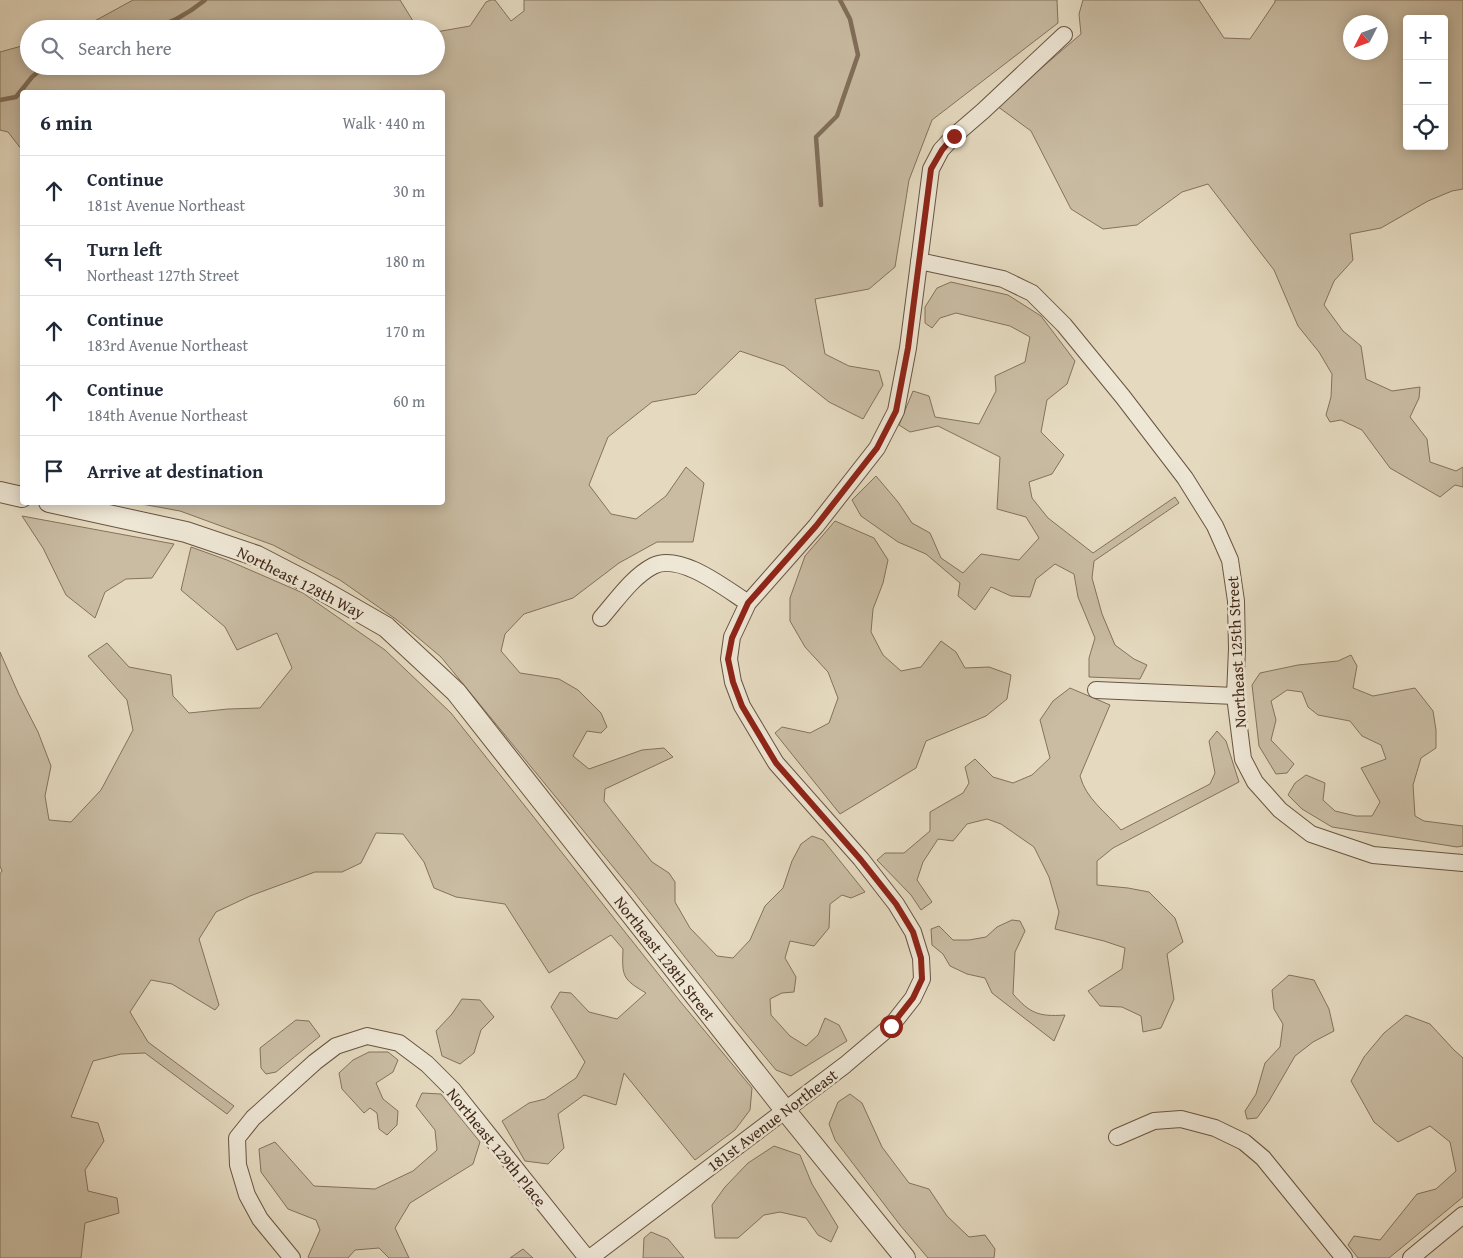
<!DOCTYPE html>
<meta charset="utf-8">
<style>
body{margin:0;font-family:"Gentium Book Plus",serif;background:#f6f6f7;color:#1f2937}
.controls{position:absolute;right:15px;top:15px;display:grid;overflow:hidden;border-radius:5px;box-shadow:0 2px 12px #0003}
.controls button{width:45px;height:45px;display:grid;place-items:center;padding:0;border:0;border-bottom:1px solid #e0e1e3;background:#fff;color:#1f2937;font:25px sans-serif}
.compass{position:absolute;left:1343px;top:15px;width:45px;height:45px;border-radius:50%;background:#fff;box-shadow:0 2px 12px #0003;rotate:228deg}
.stop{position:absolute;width:15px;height:15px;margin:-11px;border:4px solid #8f2418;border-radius:50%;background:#fff}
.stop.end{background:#8f2418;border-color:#fff;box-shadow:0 1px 5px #0008}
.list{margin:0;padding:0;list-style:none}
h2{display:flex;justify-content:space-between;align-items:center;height:65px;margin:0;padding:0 20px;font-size:21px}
h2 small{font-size:16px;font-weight:400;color:#747a83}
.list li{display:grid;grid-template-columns:32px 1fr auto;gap:15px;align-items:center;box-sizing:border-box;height:70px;padding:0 20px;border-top:1px solid #e0e1e3}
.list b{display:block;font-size:19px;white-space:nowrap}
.list p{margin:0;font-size:16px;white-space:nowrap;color:#747a83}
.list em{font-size:16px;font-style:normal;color:#747a83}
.icon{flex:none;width:28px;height:28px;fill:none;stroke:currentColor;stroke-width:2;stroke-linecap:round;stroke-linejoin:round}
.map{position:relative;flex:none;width:1463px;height:1258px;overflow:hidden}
.search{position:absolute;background:#fff;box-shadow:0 2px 12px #0003;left:20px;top:20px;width:425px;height:55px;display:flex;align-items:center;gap:12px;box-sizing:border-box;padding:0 18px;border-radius:28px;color:#747a83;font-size:19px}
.panel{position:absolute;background:#fff;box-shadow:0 2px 12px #0003;left:20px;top:90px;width:425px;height:415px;border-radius:5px}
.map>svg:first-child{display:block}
.green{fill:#c9bca3;stroke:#84725d;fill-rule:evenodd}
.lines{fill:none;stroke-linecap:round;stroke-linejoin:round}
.stream{stroke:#816e5a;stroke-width:4.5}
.minor-casing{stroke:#695441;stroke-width:18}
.tertiary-casing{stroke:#695441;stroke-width:22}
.minor{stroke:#eee7d6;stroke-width:16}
.tertiary{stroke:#eee7d6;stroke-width:20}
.route{stroke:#8f2418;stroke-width:6}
.labels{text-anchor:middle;stroke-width:5;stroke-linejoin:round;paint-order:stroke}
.street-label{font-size:16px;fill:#402717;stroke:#eee7d6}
</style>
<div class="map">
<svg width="1463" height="1258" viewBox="0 0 1463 1258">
<rect width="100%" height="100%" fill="#e5dac0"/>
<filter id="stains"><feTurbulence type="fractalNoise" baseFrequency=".004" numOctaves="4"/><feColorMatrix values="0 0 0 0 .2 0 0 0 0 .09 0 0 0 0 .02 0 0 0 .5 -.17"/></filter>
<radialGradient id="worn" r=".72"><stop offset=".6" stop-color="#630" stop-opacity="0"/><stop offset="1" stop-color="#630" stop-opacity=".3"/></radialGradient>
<!-- green -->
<path class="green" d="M133,0H400L418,29H80Z
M491,0H495L511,21L524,11V0H1057L1058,23L932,120L909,180L895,267L869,289L815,299L825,354L849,366L879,371L883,385L863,419L829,402L784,366L740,351L696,394L652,402L608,437L589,485L611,514L636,519L666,496L686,467L704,483L693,542H657L619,563L573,598L524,614L505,634L501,651L520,673L559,679L578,690L601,713L607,727L601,733L587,731L573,756L589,769L642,750L664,748L673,757L605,789L604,801L652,862L669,873L675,882V902L690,928L717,956L733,958L750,940L765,906L783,888L792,861L801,844L812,836L823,840L865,892L851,898L842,895L830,904L829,928L814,946L790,941L785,958L796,977L794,992L782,993L770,999L771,1015L790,1036L806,1046L818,1035L825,1018L839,1025L847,1041L791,1076L776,1070L737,1023L632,890L441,657L397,620L340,580L273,545L180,511L136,503L442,502V92H22V150L8,132L0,130V52L29,44V66H436V32L470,26L486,2Z
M1083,0H1199L1224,38L1250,39L1275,2V0H1463V189L1452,191L1428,201L1381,228L1350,234L1353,260L1334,281L1324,305L1343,331L1361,346L1366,379L1392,391L1420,387L1419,398L1410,417L1427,439L1430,462L1456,471L1463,467V487L1455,485L1440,497L1390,468L1362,430L1341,420L1330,422L1326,415L1331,397L1332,374L1319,352L1298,326L1274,270L1208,184L1182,192L1137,225L1103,229L1071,209L1031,131L997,106L1081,34L1079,14ZM1407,19H1444V146H1407ZM1350,22H1380V52H1350Z
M951,282L1008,295L1041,316L1075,361L1067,384L1047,400L1041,432L1064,455L1052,474L1029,482L1032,498L1048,518L1093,553L1175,497L1179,503L1094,561L1092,578L1102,614L1115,645L1134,659L1147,665L1140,679L1089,677V658L1095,638L1078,597L1074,574L1055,564L1036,579L1030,597L1011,596L991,587L975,610L958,596L960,583L926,554L898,542L861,516L852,500L876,476L898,502L912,523L930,533L941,558L963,573L981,554L1019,560L1039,538L1026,517L997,509L1000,457L938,426L910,432L899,425L913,391L929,396L935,417L979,424L996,391L995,376L1025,362L1030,337L1010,326L956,313L940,318L932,328L925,323V307L937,288Z
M22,516L174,544L152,578L126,579L105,592L95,618L66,595L43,548Z
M835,521L874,538L888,560L883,583L873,609L871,632L883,655L901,671L921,667L941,641L956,652L965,668L989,667L1011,675L1007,699L986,716L926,741L916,768L840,814L775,733L782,727L810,733L829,723L838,698L828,672L805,647L790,621V598L805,556Z
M191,547L227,560L303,593L385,650L451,713L679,1000L752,1088L750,1110L735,1130L695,1160L624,1073L616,1105L584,1095L558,1114L564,1148L548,1164L525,1161L502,1121L529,1103L545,1099L576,1078L585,1062L551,1007L560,992L571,993L589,1012L617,1019L646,993C622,979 622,976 623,949L611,935L549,973L505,904L456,897L434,888L424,862L403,834L376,833L361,863L342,872H315L250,896L216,912L199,939L219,1005L215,1010L172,984L151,980L130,1012L148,1042L234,1106L227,1114L145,1053L121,1054L93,1061L71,1117L98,1123L104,1141L85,1170L88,1191L117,1198L119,1213L85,1223L81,1258H0V874L2,871L0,866V652L19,695L38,732L51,766L45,796L49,820L71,822L101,790L133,730L127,700L88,656L107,643L129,667L171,675L173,696L189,713L228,709L260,708L292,668L277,633L237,650L225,627L181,590Z
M1351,655L1357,666L1353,688L1373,696L1415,688L1433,711L1436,730V748L1421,758L1413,785L1415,816L1424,821L1463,826V846L1457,847L1332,827L1302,809L1288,795L1295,783L1306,775L1325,783L1323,800L1335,811L1356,816H1372L1380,802L1361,768L1386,759L1381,745L1362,736L1350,721L1318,715L1308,707L1302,692L1287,690L1271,701L1276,720L1271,740L1294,764L1287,773L1276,774L1259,746L1252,685L1260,673L1298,665L1338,661Z
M1070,688L1110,705L1080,776C1086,799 1106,812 1121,830L1210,784L1215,773L1209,741L1217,731L1226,741L1239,782L1113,848L1097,861V885L1128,888L1149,892L1175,918L1183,942L1167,954L1174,999L1161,1028L1143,1032L1141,1016L1122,1007L1100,1006L1088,991L1122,969L1125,948L1104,941L1055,929L1059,912L1049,877L1034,847L1001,824L987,819L967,824L953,841L938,839L923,862L917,880L932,902L921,910L911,895L877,860L885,853H904L930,831V812L963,793L969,783L965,767L975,759L993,777L1013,783L1032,775L1050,758L1040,720L1053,701Z
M1012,920L1020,921L1025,931L1015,952L1013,994C1030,1013 1038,1017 1065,1015L1054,1041L992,993L985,978L967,974L950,966L943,954L932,945L931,929L939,926L953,940H969L986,937L997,927Z
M1289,975L1314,980L1329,1009L1334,1031L1313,1042L1295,1056L1269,1101L1257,1118L1247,1119L1245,1111L1256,1094L1265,1063L1280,1047L1283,1024L1274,1009L1272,990Z
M462,999L480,1000L494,1017L481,1030L474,1053L460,1064L442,1056L436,1031L452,1014Z
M1406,1015L1430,1024L1454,1050L1463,1058V1197L1389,1258H1358L1348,1245L1354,1236L1380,1240L1417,1194L1436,1189L1456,1171L1450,1142L1430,1126L1398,1142L1374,1122L1351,1081L1364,1057L1384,1033Z
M296,1020L309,1021L320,1036L276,1072L266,1074L261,1068L260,1048Z
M369,1052H388L398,1060L393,1072L376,1083L383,1099L398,1111L397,1125L387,1135L379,1129L377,1113L370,1108L364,1113L342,1089L339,1073L353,1060Z
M422,1093L441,1094L480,1142L473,1164L410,1203L395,1228L409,1258H389L379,1248L355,1250L348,1258H309L308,1257L320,1230L316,1220L288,1209L261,1172L259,1149L275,1142L314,1186L375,1189L413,1171L437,1150L435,1130L416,1106Z
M850,1094L862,1103L882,1147L909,1183L929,1189L947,1216L969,1237L985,1235L995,1249L994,1258H928L900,1225L835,1140L829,1124L838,1102Z
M774,1146L800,1155L812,1184L838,1227L831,1242L818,1235L806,1218L780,1212L764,1215L738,1238H715L712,1205L725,1187L748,1163Z
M651,1232L668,1239L684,1258H643L644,1238Z
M523,1249L533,1258H510Z"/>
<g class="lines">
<!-- stream -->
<path class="stream" d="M150,29C170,24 189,13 205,0
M0,100L16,97L32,77L45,66
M821,205L816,137L837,116L858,55L850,19L840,0"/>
<!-- minor casing -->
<g class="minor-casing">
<path id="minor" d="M919,261L1003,279L1032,293L1064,325L1123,397L1185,478L1215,526L1230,560L1236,601L1237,649L1235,696L1243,759L1255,782L1280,810L1311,834L1373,855L1463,863
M601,618C616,601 632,577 653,566C680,552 726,589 748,603
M1096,690L1235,696
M1117,1137L1154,1121L1181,1119L1215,1128L1244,1142L1263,1158L1344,1258
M292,1258L260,1219L247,1195L238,1165L237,1138L253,1118L315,1062L336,1046L367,1036L399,1043L427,1064L453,1090L587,1258
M590,1258L845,1065L891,1026L913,998L922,979L921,958L913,932L896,904L861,859L776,763L742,706L733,682L729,659L732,637L748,603L816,526L877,448L896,411L908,348L931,169L941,150L954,136L983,111L1064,35
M1411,1258L1463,1215"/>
</g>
<!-- tertiary casing -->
<g class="tertiary-casing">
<path id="tertiary" d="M0,492L22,497
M49,502L186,532L257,556L311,584L386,627L456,692L785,1110L905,1258"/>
</g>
<!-- minor -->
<use href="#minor" class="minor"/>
<!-- tertiary -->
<use href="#tertiary" class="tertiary"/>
</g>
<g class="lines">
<!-- route -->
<path class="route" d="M891,1026L913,998L922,979L921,958L913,932L896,904L861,860L776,763L742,706L733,682L728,659L732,638L748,603L816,526L877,448L896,411L908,348L931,169L942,150L954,136"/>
</g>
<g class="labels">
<!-- street labels -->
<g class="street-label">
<text transform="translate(301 582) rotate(27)" y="6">Northeast 128th Way</text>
<text transform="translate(1236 652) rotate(-93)" y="6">Northeast 125th Street</text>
<text transform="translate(665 958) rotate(52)" y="6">Northeast 128th Street</text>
<text transform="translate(772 1120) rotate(-37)" y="6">181st Avenue Northeast</text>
<text transform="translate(497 1147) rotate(51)" y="6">Northeast 129th Place</text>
</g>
</g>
<rect width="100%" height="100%" filter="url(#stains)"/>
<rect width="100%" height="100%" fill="url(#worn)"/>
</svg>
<div class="controls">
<button>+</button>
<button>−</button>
<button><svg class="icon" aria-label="locate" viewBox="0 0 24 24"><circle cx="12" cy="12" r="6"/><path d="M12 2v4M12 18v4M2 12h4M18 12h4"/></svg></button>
</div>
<svg class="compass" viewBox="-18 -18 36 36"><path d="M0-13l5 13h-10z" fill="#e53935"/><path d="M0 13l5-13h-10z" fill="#747a83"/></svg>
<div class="stop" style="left:891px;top:1026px"></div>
<div class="stop end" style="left:954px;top:136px"></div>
<div class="search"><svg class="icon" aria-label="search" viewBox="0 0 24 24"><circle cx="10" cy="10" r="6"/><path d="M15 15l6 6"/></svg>Search here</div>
<section class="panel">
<h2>6 min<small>Walk · 440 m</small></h2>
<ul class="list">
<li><svg class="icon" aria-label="ahead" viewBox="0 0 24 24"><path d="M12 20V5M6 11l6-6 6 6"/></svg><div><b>Continue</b><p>181st Avenue Northeast</p></div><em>30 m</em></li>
<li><svg class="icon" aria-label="left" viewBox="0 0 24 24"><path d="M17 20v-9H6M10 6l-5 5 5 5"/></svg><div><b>Turn left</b><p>Northeast 127th Street</p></div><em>180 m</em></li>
<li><svg class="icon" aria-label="ahead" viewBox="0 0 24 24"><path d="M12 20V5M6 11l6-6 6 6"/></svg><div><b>Continue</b><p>183rd Avenue Northeast</p></div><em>170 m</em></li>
<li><svg class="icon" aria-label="ahead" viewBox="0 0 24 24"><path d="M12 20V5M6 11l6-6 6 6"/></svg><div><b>Continue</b><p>184th Avenue Northeast</p></div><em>60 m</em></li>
<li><svg class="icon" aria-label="arrive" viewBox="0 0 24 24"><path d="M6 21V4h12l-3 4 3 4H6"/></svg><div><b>Arrive at destination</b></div></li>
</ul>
</section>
</div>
